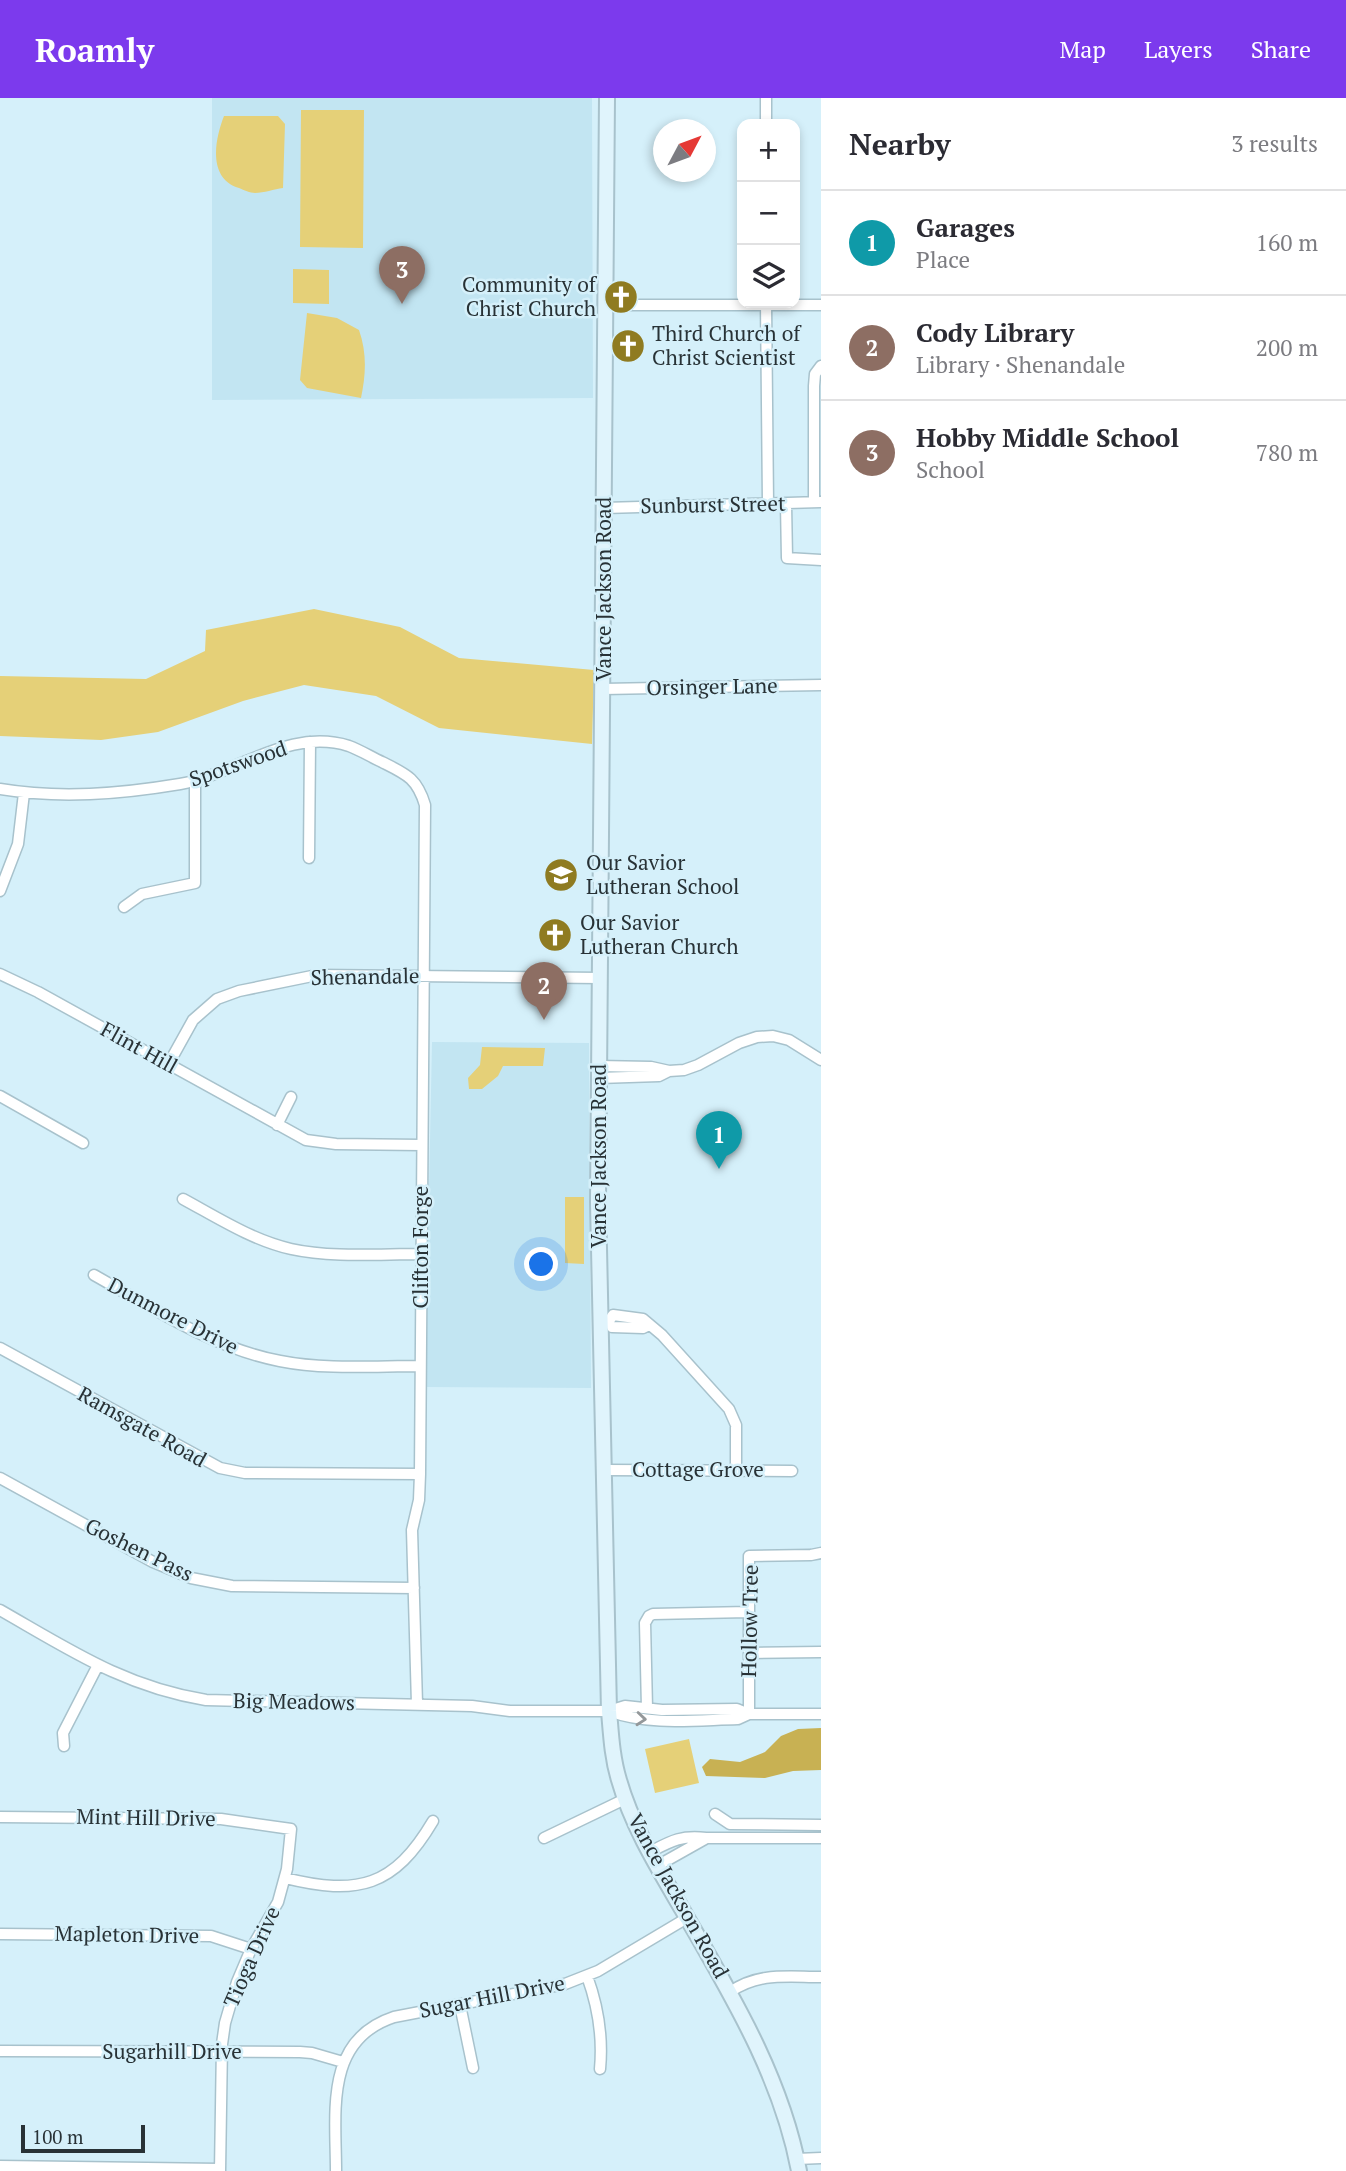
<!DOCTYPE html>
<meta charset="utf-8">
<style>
body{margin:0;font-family:"PT Serif",serif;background:#f7f7f7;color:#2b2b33}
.controls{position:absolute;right:21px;top:21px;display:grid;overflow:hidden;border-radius:14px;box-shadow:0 4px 10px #0003}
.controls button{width:63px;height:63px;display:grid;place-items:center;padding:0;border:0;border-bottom:2px solid #e1e1e2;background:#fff;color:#2b2b33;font:35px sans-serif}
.compass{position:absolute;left:653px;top:21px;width:63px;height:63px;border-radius:50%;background:#fff;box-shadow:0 4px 10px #0003;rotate:49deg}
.scale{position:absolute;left:21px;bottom:18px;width:124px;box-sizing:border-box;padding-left:7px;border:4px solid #283236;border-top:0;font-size:19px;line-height:24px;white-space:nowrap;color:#283236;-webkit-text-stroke:5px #d5f0fa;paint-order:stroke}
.you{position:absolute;left:542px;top:1167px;width:24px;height:24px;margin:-18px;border:5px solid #fff;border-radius:50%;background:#1a73e8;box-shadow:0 0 0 10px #1a73e833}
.badge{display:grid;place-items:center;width:46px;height:46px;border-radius:50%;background:#7c3aed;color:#fff;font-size:23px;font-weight:700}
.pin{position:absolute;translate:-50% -58px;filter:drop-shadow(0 2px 4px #0008)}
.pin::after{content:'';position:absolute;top:37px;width:24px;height:21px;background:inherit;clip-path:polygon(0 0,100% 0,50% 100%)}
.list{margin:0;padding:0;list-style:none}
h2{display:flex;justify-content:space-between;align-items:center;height:91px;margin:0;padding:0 28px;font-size:30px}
h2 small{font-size:23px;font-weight:400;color:#7c7c81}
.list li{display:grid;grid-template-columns:46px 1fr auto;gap:21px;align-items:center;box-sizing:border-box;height:105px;padding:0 28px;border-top:2px solid #e1e1e2}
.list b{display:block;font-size:26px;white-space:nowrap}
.list p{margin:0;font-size:23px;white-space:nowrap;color:#7c7c81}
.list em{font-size:23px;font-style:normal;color:#7c7c81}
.icon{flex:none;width:38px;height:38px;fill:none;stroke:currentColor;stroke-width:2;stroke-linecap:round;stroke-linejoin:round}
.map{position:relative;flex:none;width:821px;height:2073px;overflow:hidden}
header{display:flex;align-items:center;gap:42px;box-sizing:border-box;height:98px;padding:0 35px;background:#7c3aed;color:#fff}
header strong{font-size:33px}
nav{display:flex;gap:38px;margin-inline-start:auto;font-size:24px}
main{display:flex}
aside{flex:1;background:#fff}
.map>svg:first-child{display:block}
.built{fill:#c2e5f2}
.green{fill:#e5d078}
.water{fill:#c8b153}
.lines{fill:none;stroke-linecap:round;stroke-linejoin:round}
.minor-casing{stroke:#a8c2cc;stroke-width:13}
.secondary-casing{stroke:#a8c2cc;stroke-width:18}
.minor{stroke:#fff;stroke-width:10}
.secondary{stroke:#e0f4fc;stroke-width:14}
.oneway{stroke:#94989a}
.labels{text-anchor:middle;stroke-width:5;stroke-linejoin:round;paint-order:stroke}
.poi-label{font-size:21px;fill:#283236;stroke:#d5f0fa;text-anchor:start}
.street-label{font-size:21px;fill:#283236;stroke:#d5f0fa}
</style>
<header>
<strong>Roamly</strong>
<nav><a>Map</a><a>Layers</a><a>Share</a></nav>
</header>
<main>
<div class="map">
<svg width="821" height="2073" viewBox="0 0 821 2073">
<rect width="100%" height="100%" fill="#d5f0fa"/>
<!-- built -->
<path class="built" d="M212,0H592L593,300L212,302Z
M432,944L589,945L591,1290L425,1289Z"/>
<!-- green -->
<path class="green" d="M301,12H364L363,150L300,149Z
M224,18H278L285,26L283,90C274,91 264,95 255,95C250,95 244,92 239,90C207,80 215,41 224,18Z
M293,171L329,172V206L293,205Z
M307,215L337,220L359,232C367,255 366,276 361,300L307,290L300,282Z
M314,511L400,529L459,560L594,572L592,646L439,630L376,598L304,587L243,603L158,634L101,642L0,638V578L146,581L205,553L206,532Z
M482,949L545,950L543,968H503L498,978L482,991H469L468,980L480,967Z
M565,1099H584V1166L565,1165Z
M689,1641L699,1685L655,1695L645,1651Z"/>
<!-- water -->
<path class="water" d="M821,1630V1672L793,1673L765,1680L706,1678L702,1669L710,1661L740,1664L765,1654L781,1638L798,1631Z"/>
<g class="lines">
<!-- minor casing -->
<g class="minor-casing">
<path id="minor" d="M766,0V26
M766,205L768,406
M607,207H821
M814,404V288L815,276L821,268
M786,406L787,460L821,462
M604,410L821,404
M603,591L821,587
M0,691C60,701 120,696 180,686C237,676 289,629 349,648C360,652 371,659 382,664C406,676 417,680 425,707L420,1376L419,1402L412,1432L417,1606
M309,760L310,644
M0,793L18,746L24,695
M124,809L142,796L195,785V682
M0,876L38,894L306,1042L336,1046L421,1047
M168,967L193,922L217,901L239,893L317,877L600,880
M599,968L651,969L669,973
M599,980L659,978L669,973L684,972L698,967L739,945L757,939L773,938L789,942L821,962
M0,998L83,1045
M277,1027L291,999
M183,1101C218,1120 252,1142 291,1151C332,1160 378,1156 420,1156
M94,1177C153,1210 212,1250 280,1263C325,1272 374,1268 420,1268
M602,1223H609L613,1217L643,1221L662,1237L729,1311L736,1327V1372
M612,1229L643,1230L649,1227
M0,1250L220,1370L245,1375L420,1376
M605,1372L792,1373
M0,1380L153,1464L191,1480L232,1488L414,1490
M0,1512C70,1552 125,1589 206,1602L472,1608L510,1613H609L625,1608L662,1612L737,1611L749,1616
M749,1555L821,1554
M647,1610L645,1525L649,1518L653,1516L748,1514
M609,1613C649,1628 695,1622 738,1621L749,1616H821
M749,1616V1458L811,1457L821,1455
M64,1648L63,1635L98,1567
M715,1716L730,1726L821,1727
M0,1719L221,1721L291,1731L287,1771L278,1804L251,1851L237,1884L225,1925L222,1946L220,2073
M544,1740L625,1701
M650,1754C671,1743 681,1737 706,1740H821
M657,1768L705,1741
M285,1780C358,1798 394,1789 433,1723
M0,1836L211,1838L251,1851
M587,1878C598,1908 603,1939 600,1971
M730,1894C759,1874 787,1879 821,1879
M460,1907L473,1970
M0,1953L300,1954L312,1955L343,1964
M797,2061L821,2060
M0,2068L220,2071
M336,2073C336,2014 324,1942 394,1919L565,1886L598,1873L687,1820"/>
</g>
<!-- secondary casing -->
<g class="secondary-casing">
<path id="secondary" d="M607,0L598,1104L609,1613C611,1636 612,1659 619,1682C632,1728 658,1770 682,1811C730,1895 781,1977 799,2073"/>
</g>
<!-- minor -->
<use href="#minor" class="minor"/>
<!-- secondary -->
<use href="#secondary" class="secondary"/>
</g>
<!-- one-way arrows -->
<defs><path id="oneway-chevron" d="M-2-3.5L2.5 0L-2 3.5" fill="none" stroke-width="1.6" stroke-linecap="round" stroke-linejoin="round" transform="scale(1.75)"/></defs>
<use class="oneway" href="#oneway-chevron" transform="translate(641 1621) rotate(5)"/>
<!-- icons -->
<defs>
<g id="church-disc" transform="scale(1.75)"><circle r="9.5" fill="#8f7b21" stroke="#d5f0fa"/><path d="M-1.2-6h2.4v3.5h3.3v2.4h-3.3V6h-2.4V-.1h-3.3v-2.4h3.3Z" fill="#fff"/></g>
<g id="school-disc" transform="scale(1.75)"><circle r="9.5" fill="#8f7b21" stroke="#d5f0fa"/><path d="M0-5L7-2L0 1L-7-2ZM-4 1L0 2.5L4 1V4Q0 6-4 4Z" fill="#fff"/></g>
</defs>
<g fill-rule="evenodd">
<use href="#church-disc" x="621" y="199"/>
<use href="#church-disc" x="628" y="248"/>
<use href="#school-disc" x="561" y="777"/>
<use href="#church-disc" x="555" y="837"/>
</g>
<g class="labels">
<!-- poi labels -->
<g class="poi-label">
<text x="596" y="194" text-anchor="end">Community of<tspan x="596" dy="24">Christ Church</tspan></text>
<text x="652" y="243">Third Church of<tspan x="652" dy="24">Christ Scientist</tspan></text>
<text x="586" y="772">Our Savior<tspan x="586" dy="24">Lutheran School</tspan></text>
<text x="580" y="832">Our Savior<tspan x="580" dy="24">Lutheran Church</tspan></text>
</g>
<!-- street labels -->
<g class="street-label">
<text transform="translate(713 407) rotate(-1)" y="7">Sunburst Street</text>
<text transform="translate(604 491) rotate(-90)" y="7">Vance Jackson Road</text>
<text transform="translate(712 589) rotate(-1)" y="7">Orsinger Lane</text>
<text transform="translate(238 666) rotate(-19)" y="7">Spotswood</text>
<text transform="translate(365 879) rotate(-1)" y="7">Shenandale</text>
<text transform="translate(139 950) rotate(29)" y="7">Flint Hill</text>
<text transform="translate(599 1058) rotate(-90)" y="7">Vance Jackson Road</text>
<text transform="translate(421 1149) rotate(-90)" y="7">Clifton Forge</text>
<text transform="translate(173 1218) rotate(27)" y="7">Dunmore Drive</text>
<text transform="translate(142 1329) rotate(29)" y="7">Ramsgate Road</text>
<text x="698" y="1379">Cottage Grove</text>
<text transform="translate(139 1452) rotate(26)" y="7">Goshen Pass</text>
<text transform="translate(750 1523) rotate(-89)" y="7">Hollow Tree</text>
<text transform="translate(294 1604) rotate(1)" y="7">Big Meadows</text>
<text transform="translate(146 1720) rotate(1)" y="7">Mint Hill Drive</text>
<text transform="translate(678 1798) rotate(61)" y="7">Vance Jackson Road</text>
<text transform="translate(127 1837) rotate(1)" y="7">Mapleton Drive</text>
<text transform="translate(252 1859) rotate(-66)" y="7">Tioga Drive</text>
<text transform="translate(492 1899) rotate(-11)" y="7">Sugar Hill Drive</text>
<text x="172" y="1961">Sugarhill Drive</text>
</g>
</g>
</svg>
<div class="controls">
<button>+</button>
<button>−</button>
<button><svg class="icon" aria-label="layers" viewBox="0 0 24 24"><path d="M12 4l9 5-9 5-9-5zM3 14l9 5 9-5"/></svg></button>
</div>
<svg class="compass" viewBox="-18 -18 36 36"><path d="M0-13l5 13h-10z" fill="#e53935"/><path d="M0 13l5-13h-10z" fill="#7c7c81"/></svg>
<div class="scale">100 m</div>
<div class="you"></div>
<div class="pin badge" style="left:719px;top:1071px;background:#0f9aa8">1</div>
<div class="pin badge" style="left:544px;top:922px;background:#8d6e63">2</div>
<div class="pin badge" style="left:402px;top:206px;background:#8d6e63">3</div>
</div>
<aside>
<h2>Nearby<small>3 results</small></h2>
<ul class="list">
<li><span class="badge" style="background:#0f9aa8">1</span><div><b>Garages</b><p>Place</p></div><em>160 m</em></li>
<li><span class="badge" style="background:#8d6e63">2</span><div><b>Cody Library</b><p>Library · Shenandale</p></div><em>200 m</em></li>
<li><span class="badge" style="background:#8d6e63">3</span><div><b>Hobby Middle School</b><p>School</p></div><em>780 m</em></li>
</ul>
</aside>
</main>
